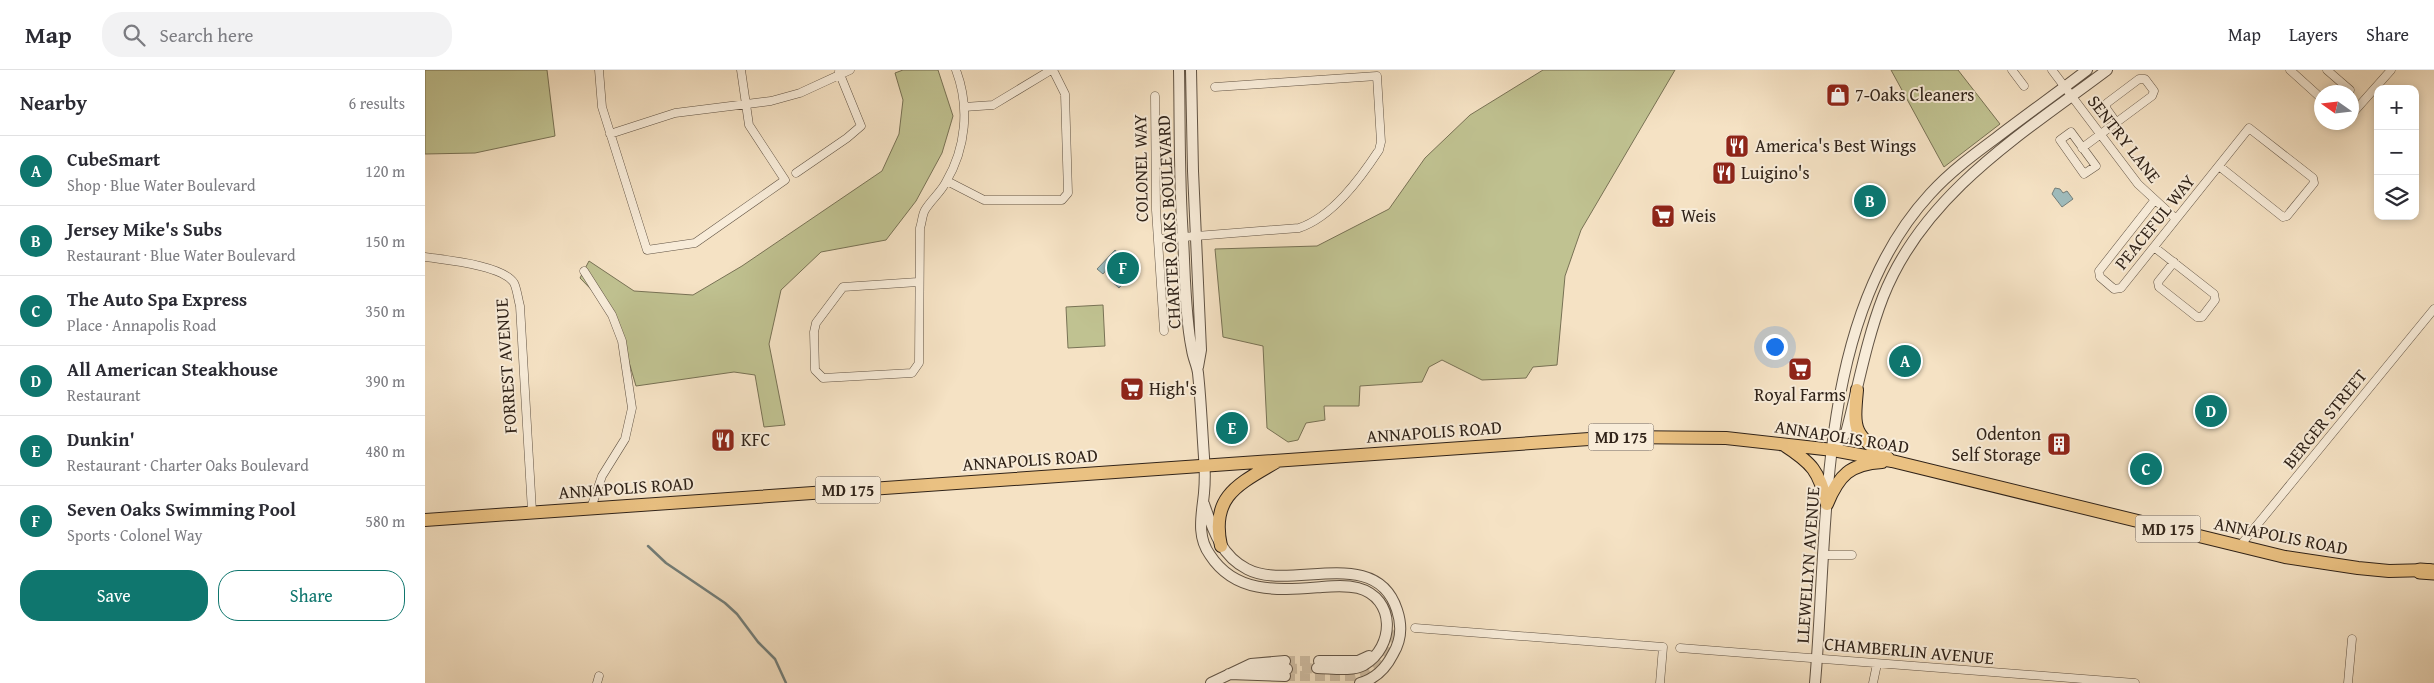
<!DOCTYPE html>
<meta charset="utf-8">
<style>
body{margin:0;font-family:"Gentium Book Plus",serif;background:#f2f2f3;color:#2b2b33}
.controls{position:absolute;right:15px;top:15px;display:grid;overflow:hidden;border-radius:10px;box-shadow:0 2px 8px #0003}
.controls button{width:45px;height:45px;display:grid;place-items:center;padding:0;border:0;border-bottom:1px solid #e1e1e2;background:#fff;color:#2b2b33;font:25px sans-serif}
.compass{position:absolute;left:1889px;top:15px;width:45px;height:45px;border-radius:50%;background:#fff;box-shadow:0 2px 8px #0003;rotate:284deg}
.you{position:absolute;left:1349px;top:276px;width:18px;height:18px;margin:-12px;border:4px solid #fff;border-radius:50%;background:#1a73e8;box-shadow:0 0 0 8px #1a73e833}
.badge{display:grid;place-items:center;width:32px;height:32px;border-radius:50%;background:#0f766e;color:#fff;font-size:16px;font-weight:700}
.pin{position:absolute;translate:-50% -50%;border:2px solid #fff;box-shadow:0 1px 5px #0006}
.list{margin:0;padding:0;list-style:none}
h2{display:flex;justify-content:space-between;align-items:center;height:65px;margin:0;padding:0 20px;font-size:21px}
h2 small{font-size:16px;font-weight:400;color:#7c7c81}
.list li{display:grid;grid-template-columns:32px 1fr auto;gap:15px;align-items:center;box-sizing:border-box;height:70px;padding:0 20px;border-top:1px solid #e1e1e2}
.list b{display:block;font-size:19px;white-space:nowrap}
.list p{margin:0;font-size:16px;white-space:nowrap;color:#7c7c81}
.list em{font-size:16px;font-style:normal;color:#7c7c81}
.actions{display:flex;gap:10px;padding:15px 20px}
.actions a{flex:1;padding:11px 0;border:1px solid #0f766e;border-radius:20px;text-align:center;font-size:18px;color:#0f766e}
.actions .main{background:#0f766e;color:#fff}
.icon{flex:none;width:28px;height:28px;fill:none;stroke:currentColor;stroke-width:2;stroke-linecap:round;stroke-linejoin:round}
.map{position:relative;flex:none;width:2009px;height:613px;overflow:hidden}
header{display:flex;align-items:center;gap:30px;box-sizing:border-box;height:70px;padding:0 25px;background:#fff;border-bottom:1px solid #e1e1e2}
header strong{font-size:24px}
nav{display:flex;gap:28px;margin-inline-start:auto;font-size:18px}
.search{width:350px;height:45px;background:#f2f2f3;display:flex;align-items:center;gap:12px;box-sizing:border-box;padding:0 18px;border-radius:20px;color:#7c7c81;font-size:19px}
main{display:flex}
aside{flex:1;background:#fff}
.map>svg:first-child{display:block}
.green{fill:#c0c291;stroke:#787255}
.water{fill:#9fbcbd;stroke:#737f7b}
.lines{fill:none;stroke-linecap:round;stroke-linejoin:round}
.shore{stroke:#68706b;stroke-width:1}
.stream{stroke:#737f7b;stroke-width:2.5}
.tertiary-tunnel{stroke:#cebca2;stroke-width:10;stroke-dasharray:10 5;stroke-linecap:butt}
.minor-casing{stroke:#615344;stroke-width:9}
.tertiary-casing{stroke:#615344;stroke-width:12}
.primary-casing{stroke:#302319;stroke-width:14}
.motorway-casing{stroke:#302319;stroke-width:17}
.minor{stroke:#f8ecd9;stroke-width:8}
.tertiary{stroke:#f8ecd9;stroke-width:10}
.primary{stroke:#eac182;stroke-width:12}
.motorway{stroke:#eac182;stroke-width:15}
.labels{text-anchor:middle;stroke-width:4;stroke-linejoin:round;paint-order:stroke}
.shield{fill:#f8ecd9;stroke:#6c5f53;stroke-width:1}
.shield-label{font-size:16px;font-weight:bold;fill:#302319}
.poi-label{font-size:18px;fill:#302319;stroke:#f8ecd9;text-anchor:start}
.street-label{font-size:18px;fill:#302319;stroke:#f8ecd9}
</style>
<header>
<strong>Map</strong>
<div class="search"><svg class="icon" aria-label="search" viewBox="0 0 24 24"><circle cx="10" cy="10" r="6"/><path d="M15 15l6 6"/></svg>Search here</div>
<nav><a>Map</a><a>Layers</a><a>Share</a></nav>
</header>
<main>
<aside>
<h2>Nearby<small>6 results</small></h2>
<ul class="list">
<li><span class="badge">A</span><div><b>CubeSmart</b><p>Shop · Blue Water Boulevard</p></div><em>120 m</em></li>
<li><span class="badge">B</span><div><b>Jersey Mike's Subs</b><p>Restaurant · Blue Water Boulevard</p></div><em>150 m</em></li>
<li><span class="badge">C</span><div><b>The Auto Spa Express</b><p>Place · Annapolis Road</p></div><em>350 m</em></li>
<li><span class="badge">D</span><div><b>All American Steakhouse</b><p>Restaurant</p></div><em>390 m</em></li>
<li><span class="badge">E</span><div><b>Dunkin'</b><p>Restaurant · Charter Oaks Boulevard</p></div><em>480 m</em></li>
<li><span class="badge">F</span><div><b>Seven Oaks Swimming Pool</b><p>Sports · Colonel Way</p></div><em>580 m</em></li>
</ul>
<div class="actions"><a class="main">Save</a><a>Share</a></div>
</aside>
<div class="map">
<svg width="2009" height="613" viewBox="0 0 2009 613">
<rect width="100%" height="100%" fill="#f5e2c4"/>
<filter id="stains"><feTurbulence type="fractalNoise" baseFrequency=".004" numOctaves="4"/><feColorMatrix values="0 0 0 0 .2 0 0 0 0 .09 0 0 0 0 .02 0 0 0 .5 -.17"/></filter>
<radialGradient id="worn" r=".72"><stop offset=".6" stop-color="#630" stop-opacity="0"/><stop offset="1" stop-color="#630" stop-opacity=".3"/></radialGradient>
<!-- green -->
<path class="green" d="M0,0H122L130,66L50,83L0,84Z
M478,0H513L528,46L517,83L491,131L461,170L396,182L356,220L344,274L360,355L339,357L330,305L309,302L211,316L190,244L155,208L164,191L209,221L268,225L317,196L457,101L474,64L478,30L470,3Z
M1118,0H1250L1156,160L1140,206L1132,295L1108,297L1101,308L1057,310L1017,290L1004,297L997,312L935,316L934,336H899L900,350L881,353L873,370L863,372L842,358L838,276L798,267L790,179L892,176L964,139L1000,88L1045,45Z
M1466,0H1533L1575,54L1519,97Z
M678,235L680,276L643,278L641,237Z"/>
<!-- water -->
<path class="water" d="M1630,118L1635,119L1638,123L1642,121L1648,129L1637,137L1627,124Z
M690,180L711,199L694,218L684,209L690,203L684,197L678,204L672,199Z"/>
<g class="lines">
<!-- shore -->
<path class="shore" d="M689,188L703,199L698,206H695L693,199L687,193Z"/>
<!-- stream -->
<path class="stream" d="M223,476L241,493L300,533L312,544L333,572L350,589L361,613"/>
<!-- tertiary-tunnel -->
<path class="tertiary-tunnel" d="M860,591H894
M862,599L892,598
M860,606H927C951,601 960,586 965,564L963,560"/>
<!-- minor casing -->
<g class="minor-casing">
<path id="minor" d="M174,0L177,37L222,180L270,173L360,110L324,55L316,0
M1587,0L1599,16
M1627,0L1713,114L1751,149
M1865,0L1896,28
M1902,0L1925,20
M730,26L731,140L739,261
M539,37L568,35L626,0
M1926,45L1966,0
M1646,62L1671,96L1659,104L1635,70Z
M185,64L250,43L346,31L375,23L425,0
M1657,78L1727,26L1729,21L1720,9H1714L1682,33L1681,38L1691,52
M371,103L422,68L436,56L414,2
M522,111L559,130H637L643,123L640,24L628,0
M1729,131L1674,201L1675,207L1689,219L1696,218L1824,58L1888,108L1889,113L1862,146L1858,147L1794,96
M733,169L874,158C907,147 935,109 954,80L956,72L952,6L790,17
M1729,177L1789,224L1790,230L1777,247H1772L1734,217L1733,212L1749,192
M0,187C20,190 78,195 89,213C92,219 93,229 95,236L107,441
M159,201L187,245L197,271L207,338L200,369L177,406L166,438
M493,212L418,217L391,253L389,262L390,300L398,308L487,303L494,293L495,158C497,153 497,145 500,140C506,130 516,122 521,112C541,78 545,37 531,0
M1814,477L2009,239
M1399,485H1427
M990,558L1238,577L1235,613
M1255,578L1710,613
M172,613L174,606
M1448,613L1452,594
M1923,613L1927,569"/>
</g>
<!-- tertiary casing -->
<g class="tertiary-casing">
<path id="tertiary" d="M754,0C755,56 754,112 758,168C760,203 760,246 767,280C768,288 772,295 773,303C776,331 777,359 779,387C780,399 780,412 779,423C777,444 771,466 785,485C811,525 855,520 897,517C909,516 921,515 933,518C971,528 970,577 939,595C926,602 906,598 892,598
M766,0L768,101L776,280L773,297
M1408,380L1421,363C1433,318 1441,271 1458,227C1499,123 1597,64 1682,0
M779,434C788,460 796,486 822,499C865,522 951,474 972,540C977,555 976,571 968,584C961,598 950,609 935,613
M894,591H933L944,586
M827,600L862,599
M804,604L860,606
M786,613L826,594L860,591
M1390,613C1404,454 1391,248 1505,124C1525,102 1548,85 1571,68C1601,45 1632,23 1662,0"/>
</g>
<!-- primary casing -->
<g class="primary-casing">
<path id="primary" d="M1432,320C1428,362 1429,364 1463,388
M1359,375C1387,393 1394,401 1402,434
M1402,434C1414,405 1425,394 1457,392
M0,450L1193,367L1301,368L1408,380L1467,391L1860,487L1933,498L1964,501L2004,500
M796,476C785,426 814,414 851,392"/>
</g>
<!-- motorway casing -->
<g class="motorway-casing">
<path id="motorway" d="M1995,501L2009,502"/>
</g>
<!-- minor -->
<use href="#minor" class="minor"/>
<!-- tertiary -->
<use href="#tertiary" class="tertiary"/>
<!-- primary -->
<use href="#primary" class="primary"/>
<!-- motorway -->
<use href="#motorway" class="motorway"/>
</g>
<!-- icons -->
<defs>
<g id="shop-square" transform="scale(1.25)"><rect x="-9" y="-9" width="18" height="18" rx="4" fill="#8f2418" stroke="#f8ecd9"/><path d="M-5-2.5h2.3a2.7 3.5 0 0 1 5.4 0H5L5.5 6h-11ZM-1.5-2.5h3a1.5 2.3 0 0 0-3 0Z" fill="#fff"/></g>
<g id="restaurant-square" transform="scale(1.25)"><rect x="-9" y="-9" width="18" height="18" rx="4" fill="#8f2418" stroke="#f8ecd9"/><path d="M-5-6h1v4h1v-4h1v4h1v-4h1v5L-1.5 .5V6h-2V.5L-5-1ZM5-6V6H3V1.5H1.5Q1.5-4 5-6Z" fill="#fff"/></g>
<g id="supermarket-square" transform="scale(1.25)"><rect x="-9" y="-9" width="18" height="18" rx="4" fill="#8f2418" stroke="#f8ecd9"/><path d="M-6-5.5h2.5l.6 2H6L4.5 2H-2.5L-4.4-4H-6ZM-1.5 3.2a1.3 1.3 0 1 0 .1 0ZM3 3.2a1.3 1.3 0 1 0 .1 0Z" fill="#fff"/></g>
<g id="building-square" transform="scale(1.25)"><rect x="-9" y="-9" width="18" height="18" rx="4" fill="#8f2418" stroke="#f8ecd9"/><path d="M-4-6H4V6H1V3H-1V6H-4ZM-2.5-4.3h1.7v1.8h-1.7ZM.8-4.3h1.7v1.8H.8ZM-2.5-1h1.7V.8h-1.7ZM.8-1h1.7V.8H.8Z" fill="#fff"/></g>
</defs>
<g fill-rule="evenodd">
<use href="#shop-square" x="1413" y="25"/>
<use href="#restaurant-square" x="1312" y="76"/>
<use href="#restaurant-square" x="1299" y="103"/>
<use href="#supermarket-square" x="1238" y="146"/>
<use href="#supermarket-square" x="1375" y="299"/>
<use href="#supermarket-square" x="707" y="319"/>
<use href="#restaurant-square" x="298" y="370"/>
<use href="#building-square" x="1634" y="374"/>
</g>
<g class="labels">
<!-- shield labels -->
<g class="shield">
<rect x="1163.5" y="353.5" width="65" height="27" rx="4"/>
<rect x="390.5" y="406.5" width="65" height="27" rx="4"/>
<rect x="1710.5" y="445.5" width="65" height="27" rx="4"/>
</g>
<g class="shield-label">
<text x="1196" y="373">MD 175</text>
<text x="423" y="426">MD 175</text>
<text x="1743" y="465">MD 175</text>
</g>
<!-- poi labels -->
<g class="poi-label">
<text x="1430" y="31">7-Oaks Cleaners</text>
<text x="1330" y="82">America's Best Wings</text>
<text x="1316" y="109">Luigino's</text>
<text x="1256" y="152">Weis</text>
<text x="724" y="325">High's</text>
<text x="1375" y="331" text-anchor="middle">Royal Farms</text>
<text x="1616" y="370" text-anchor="end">Odenton<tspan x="1616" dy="21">Self Storage</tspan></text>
<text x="316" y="376">KFC</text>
</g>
<!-- street labels -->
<g class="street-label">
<text transform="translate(1699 69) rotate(52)" y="6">SENTRY LANE</text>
<text transform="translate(716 98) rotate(-91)" y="6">COLONEL WAY</text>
<text transform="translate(744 152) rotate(-93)" y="6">CHARTER OAKS BOULEVARD</text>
<text transform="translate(1730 152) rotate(-51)" y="6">PEACEFUL WAY</text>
<text transform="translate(81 296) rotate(-94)" y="6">FORREST AVENUE</text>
<text transform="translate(1900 349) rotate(-51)" y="6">BERGER STREET</text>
<text transform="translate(1009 362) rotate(-4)" y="6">ANNAPOLIS ROAD</text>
<text transform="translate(1417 367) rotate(9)" y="6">ANNAPOLIS ROAD</text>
<text transform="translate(605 390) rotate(-4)" y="6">ANNAPOLIS ROAD</text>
<text transform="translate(201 418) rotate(-4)" y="6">ANNAPOLIS ROAD</text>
<text transform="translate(1856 466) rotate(11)" y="6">ANNAPOLIS ROAD</text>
<text transform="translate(1383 495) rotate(-86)" y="6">LLEWELLYN AVENUE</text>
<text transform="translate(1484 581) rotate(5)" y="6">CHAMBERLIN AVENUE</text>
</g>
</g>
<rect width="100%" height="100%" filter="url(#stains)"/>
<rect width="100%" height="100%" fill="url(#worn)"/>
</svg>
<div class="controls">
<button>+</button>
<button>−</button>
<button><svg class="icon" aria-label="layers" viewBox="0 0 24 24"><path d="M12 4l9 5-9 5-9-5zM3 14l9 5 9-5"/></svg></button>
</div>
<svg class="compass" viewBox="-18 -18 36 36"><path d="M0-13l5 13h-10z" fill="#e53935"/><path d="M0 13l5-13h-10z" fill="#7c7c81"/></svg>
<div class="you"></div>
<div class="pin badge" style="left:1480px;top:291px">A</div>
<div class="pin badge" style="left:1445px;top:131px">B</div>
<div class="pin badge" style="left:1721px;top:399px">C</div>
<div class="pin badge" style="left:1786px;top:341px">D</div>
<div class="pin badge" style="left:807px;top:358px">E</div>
<div class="pin badge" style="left:698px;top:198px">F</div>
</div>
</main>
